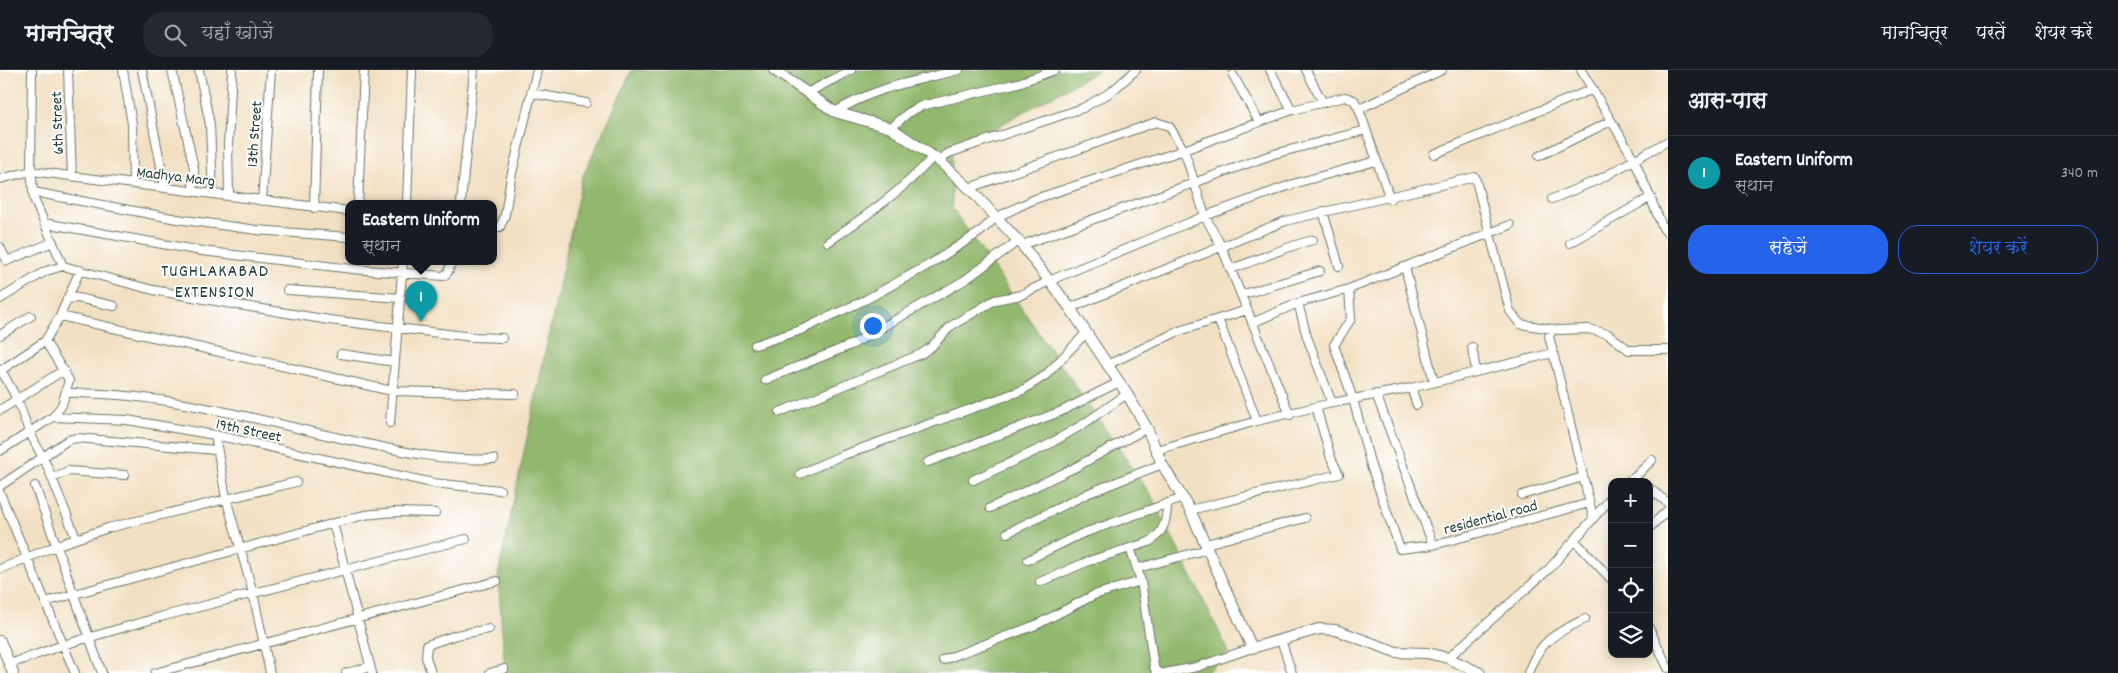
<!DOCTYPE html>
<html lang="hi">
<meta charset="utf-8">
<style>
body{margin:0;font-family:Dekko,"Playpen Sans Deva",sans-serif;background:#242831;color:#f1f3f6}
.controls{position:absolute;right:15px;bottom:15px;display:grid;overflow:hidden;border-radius:10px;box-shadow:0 2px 12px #0003}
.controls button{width:45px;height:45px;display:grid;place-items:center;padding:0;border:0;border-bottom:1px solid #363941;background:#171b24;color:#f1f3f6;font:25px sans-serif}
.you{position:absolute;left:872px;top:255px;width:18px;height:18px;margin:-12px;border:4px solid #fff;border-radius:50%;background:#1a73e8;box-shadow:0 0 0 8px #1a73e833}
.badge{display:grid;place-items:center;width:32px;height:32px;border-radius:50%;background:#2563eb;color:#fff;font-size:16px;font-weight:700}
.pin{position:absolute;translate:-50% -41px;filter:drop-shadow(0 1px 2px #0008)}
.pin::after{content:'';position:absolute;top:26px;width:18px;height:15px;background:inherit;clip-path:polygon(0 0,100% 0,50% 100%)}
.popup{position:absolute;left:345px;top:130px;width:152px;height:65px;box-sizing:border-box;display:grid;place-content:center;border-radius:10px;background:#171b24;filter:drop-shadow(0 1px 4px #0005);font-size:16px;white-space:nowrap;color:#9ea1a6}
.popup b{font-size:19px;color:#f1f3f6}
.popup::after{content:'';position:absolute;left:50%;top:100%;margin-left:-10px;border:10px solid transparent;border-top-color:#171b24}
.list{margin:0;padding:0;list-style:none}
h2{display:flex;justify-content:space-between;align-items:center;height:65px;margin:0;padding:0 20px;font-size:21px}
h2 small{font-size:16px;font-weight:400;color:#9ea1a6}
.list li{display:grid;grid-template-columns:32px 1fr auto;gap:15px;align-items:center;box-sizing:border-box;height:75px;padding:0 20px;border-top:1px solid #363941}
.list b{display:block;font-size:19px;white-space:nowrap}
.list p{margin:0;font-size:16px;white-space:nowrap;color:#9ea1a6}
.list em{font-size:16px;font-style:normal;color:#9ea1a6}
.actions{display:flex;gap:10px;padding:15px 20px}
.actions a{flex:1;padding:11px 0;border:1px solid #2563eb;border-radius:20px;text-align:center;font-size:18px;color:#2563eb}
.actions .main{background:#2563eb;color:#fff}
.icon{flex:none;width:28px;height:28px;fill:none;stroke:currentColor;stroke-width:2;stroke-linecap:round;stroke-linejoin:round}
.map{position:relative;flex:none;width:1668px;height:603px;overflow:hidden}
header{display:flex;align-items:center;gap:30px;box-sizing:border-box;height:70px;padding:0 25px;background:#171b24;border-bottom:1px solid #363941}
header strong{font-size:24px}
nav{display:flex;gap:28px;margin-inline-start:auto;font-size:18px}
.search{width:350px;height:45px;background:#242831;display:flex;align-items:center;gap:12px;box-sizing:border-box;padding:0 18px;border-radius:20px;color:#9ea1a6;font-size:19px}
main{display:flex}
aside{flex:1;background:#171b24}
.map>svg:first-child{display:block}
.forest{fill:#92b86d;stroke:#587a50}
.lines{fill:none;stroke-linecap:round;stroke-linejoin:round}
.minor-casing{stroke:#697666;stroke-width:10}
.tertiary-casing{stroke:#697666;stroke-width:12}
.minor{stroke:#fff;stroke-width:8}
.tertiary{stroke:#fff;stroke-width:10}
.labels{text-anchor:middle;stroke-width:4;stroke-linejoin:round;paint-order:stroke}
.street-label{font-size:16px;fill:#1f3d34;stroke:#fff}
.neighbourhood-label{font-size:18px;letter-spacing:1px;fill:#1f3d34;stroke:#fff}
</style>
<header>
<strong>मानचित्र</strong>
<div class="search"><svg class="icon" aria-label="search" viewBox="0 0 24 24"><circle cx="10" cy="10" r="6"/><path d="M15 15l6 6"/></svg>यहाँ खोजें</div>
<nav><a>मानचित्र</a><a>परतें</a><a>शेयर करें</a></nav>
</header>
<main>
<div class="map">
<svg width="1668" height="603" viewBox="0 0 1668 603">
<rect width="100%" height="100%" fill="#fff"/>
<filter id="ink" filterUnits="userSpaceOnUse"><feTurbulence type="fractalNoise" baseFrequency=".02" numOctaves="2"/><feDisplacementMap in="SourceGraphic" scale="10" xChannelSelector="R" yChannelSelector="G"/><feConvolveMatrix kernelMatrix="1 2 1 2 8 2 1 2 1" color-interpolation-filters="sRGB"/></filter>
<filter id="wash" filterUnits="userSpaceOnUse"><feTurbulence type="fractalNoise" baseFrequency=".0096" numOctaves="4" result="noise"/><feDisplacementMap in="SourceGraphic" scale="20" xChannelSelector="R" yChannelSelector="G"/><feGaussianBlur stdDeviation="1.12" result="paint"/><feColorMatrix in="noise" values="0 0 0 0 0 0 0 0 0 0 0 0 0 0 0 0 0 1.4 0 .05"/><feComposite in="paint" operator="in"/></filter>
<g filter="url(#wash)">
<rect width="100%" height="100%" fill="#f2e0c3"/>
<!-- forest -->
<path class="forest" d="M632,0H1099L952,82V138L1151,425L1229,582L1206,603H505L498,505L582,108Z"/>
</g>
<g filter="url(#ink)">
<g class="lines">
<!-- minor casing -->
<g class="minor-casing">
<path id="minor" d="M32,0L31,101L34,129L63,196
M68,0L72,106
M123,0L132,54L133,113
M142,0L165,117
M172,0L194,98L193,121
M199,0L210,55L213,124
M1270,0L1292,40
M1306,0L1323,33
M1581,0L1634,89L1663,158L1668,164
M1233,5L1259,52
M531,23L586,33
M807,23L851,0
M1359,39L1442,0
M835,42C878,16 911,12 959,0
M891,58L908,43L921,36L1018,13L1055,0
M1434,84L1593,19
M1539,86L1611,51
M938,90L949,83L1083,38L1111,22L1136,0
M0,109L31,101L348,141
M969,118L1156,52L1169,56L1184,80L1205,146L1222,178L1290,345
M33,122L177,149L257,160L348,167
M229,125L228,76L232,0
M1552,129L1600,109L1668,71
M262,131L271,0
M358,133L364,0
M407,133L412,0
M461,133L474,0
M314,138L318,0
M1323,141L1339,196
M44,153L202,181L352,199L444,206L448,202L452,191
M494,157H500L505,145L511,107L537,0
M828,172C866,146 902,121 933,87
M1570,173L1651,127
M1022,175L1274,84L1366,60
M0,177L7,191L53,172
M1405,197L1434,312
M1230,199C1259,190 1284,177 1313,170
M1349,219L1351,249L1334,275L1353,329L1371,396L1400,479L1433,475L1590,433
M287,220L401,228
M1241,225L1320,201
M0,229L46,201L63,196L153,220L238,235L329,250L473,267L502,268
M67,229L78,228L114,236
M1298,233L1307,267L1332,333
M1070,238L1285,151L1475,107L1510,241L1520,254L1559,260L1588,259L1608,264L1629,280H1668
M60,246L392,321L515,324
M1218,249L1257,351
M1252,253L1298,233L1349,219L1510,155
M1553,259L1549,266L1593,447
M0,265L31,246
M45,271L69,310L62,335L53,347
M755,275L801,260L867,229L932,193L980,162L995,148L1035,129L1184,80L1292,40L1345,27L1354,30L1359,39L1390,129
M1472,277L1476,301
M341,284L395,292
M1107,295L1179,261L1247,240
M1,300L17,329L29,361L48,398L76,468
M0,301L45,271L60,246L80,200
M765,310L853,274L965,210L1018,171
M1411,318L1417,335
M67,323C159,322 251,348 340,368C391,379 441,392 494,389
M1376,324L1433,475
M0,340L64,300
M780,342L921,284L931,277L951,256L995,230L1021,225L1051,210L1205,146L1296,113L1376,91
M390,353L403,191
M215,365L226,428L253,523L270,603
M1157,380L1257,351L1332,333L1411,318L1553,283
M0,381L53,347L127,350L215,365L433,413L500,420
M928,392L1062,341L1119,312
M800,404L838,387L1023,320L1046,305L1086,263
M52,408L68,401L125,405
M973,410L1046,376L1082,355L1127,324
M1627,412L1635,407L1652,390
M0,416L68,370L77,368L216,380
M35,416L102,603
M1649,418L1668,433
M0,423L75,603
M1522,425L1583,407
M990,438L1074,398L1147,358
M1190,440L1339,404L1331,388L1316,337
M333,453L372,603
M1650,457L1668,440
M1007,463L1089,423L1162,394
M1574,470L1612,510
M1206,474L1305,448
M1130,478L1141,511L1154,597L1156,601L1161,603
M1028,490L1081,464L1183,428
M1138,498L1208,479
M0,499L58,475L108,458L296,412
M1040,512L1089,491L1149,472C1164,463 1167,450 1167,433
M45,532L364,445L395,442L435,443
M1649,558L1668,598
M1281,570L1292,603
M1448,588L1550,498L1612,427
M943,590L1036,555L1094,525L1141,511
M10,594L63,575L160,547L466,469
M155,603L497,511
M346,603L370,597
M431,603L426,587L427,575L456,565L489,559
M490,603L504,599
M1165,603L1197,597L1252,578
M1528,603C1539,571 1556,563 1585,549"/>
</g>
<!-- tertiary casing -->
<g class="tertiary-casing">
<path id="tertiary" d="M774,0L835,42L891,58L938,90L969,118L1022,175L1070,238L1127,324L1147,358L1162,394L1190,440L1252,578L1319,559L1336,560L1396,582L1427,583L1448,588L1480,603
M0,571L13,603"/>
</g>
<!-- minor -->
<use href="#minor" class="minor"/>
<!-- tertiary -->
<use href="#tertiary" class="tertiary"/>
</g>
</g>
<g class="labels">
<!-- street labels -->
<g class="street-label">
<text transform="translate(56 53) rotate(-92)" y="6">6th Street</text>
<text transform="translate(253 64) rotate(-86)" y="6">13th Street</text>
<text transform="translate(176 105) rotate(7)" y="6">Madhya Marg</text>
<text transform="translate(249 359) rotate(12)" y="6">19th Street</text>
<text transform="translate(1490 446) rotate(-15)" y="6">residential road</text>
</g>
<!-- neighbourhood labels -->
<g class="neighbourhood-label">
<text x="215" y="206">TUGHLAKABAD<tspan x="215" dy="21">EXTENSION</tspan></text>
</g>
</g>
</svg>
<div class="controls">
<button>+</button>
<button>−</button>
<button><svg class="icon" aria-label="locate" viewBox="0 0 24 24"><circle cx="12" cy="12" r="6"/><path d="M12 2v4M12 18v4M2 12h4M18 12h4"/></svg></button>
<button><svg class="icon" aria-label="layers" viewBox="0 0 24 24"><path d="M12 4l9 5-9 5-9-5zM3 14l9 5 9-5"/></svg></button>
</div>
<div class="you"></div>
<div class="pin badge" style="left:421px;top:252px;background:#0f9aa8">1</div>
<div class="popup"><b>Eastern Uniform</b>स्थान</div>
</div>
<aside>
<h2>आस-पास<small></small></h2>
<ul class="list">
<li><span class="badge" style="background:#0f9aa8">1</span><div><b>Eastern Uniform</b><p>स्थान</p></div><em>340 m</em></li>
</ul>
<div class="actions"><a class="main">सहेजें</a><a>शेयर करें</a></div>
</aside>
</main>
